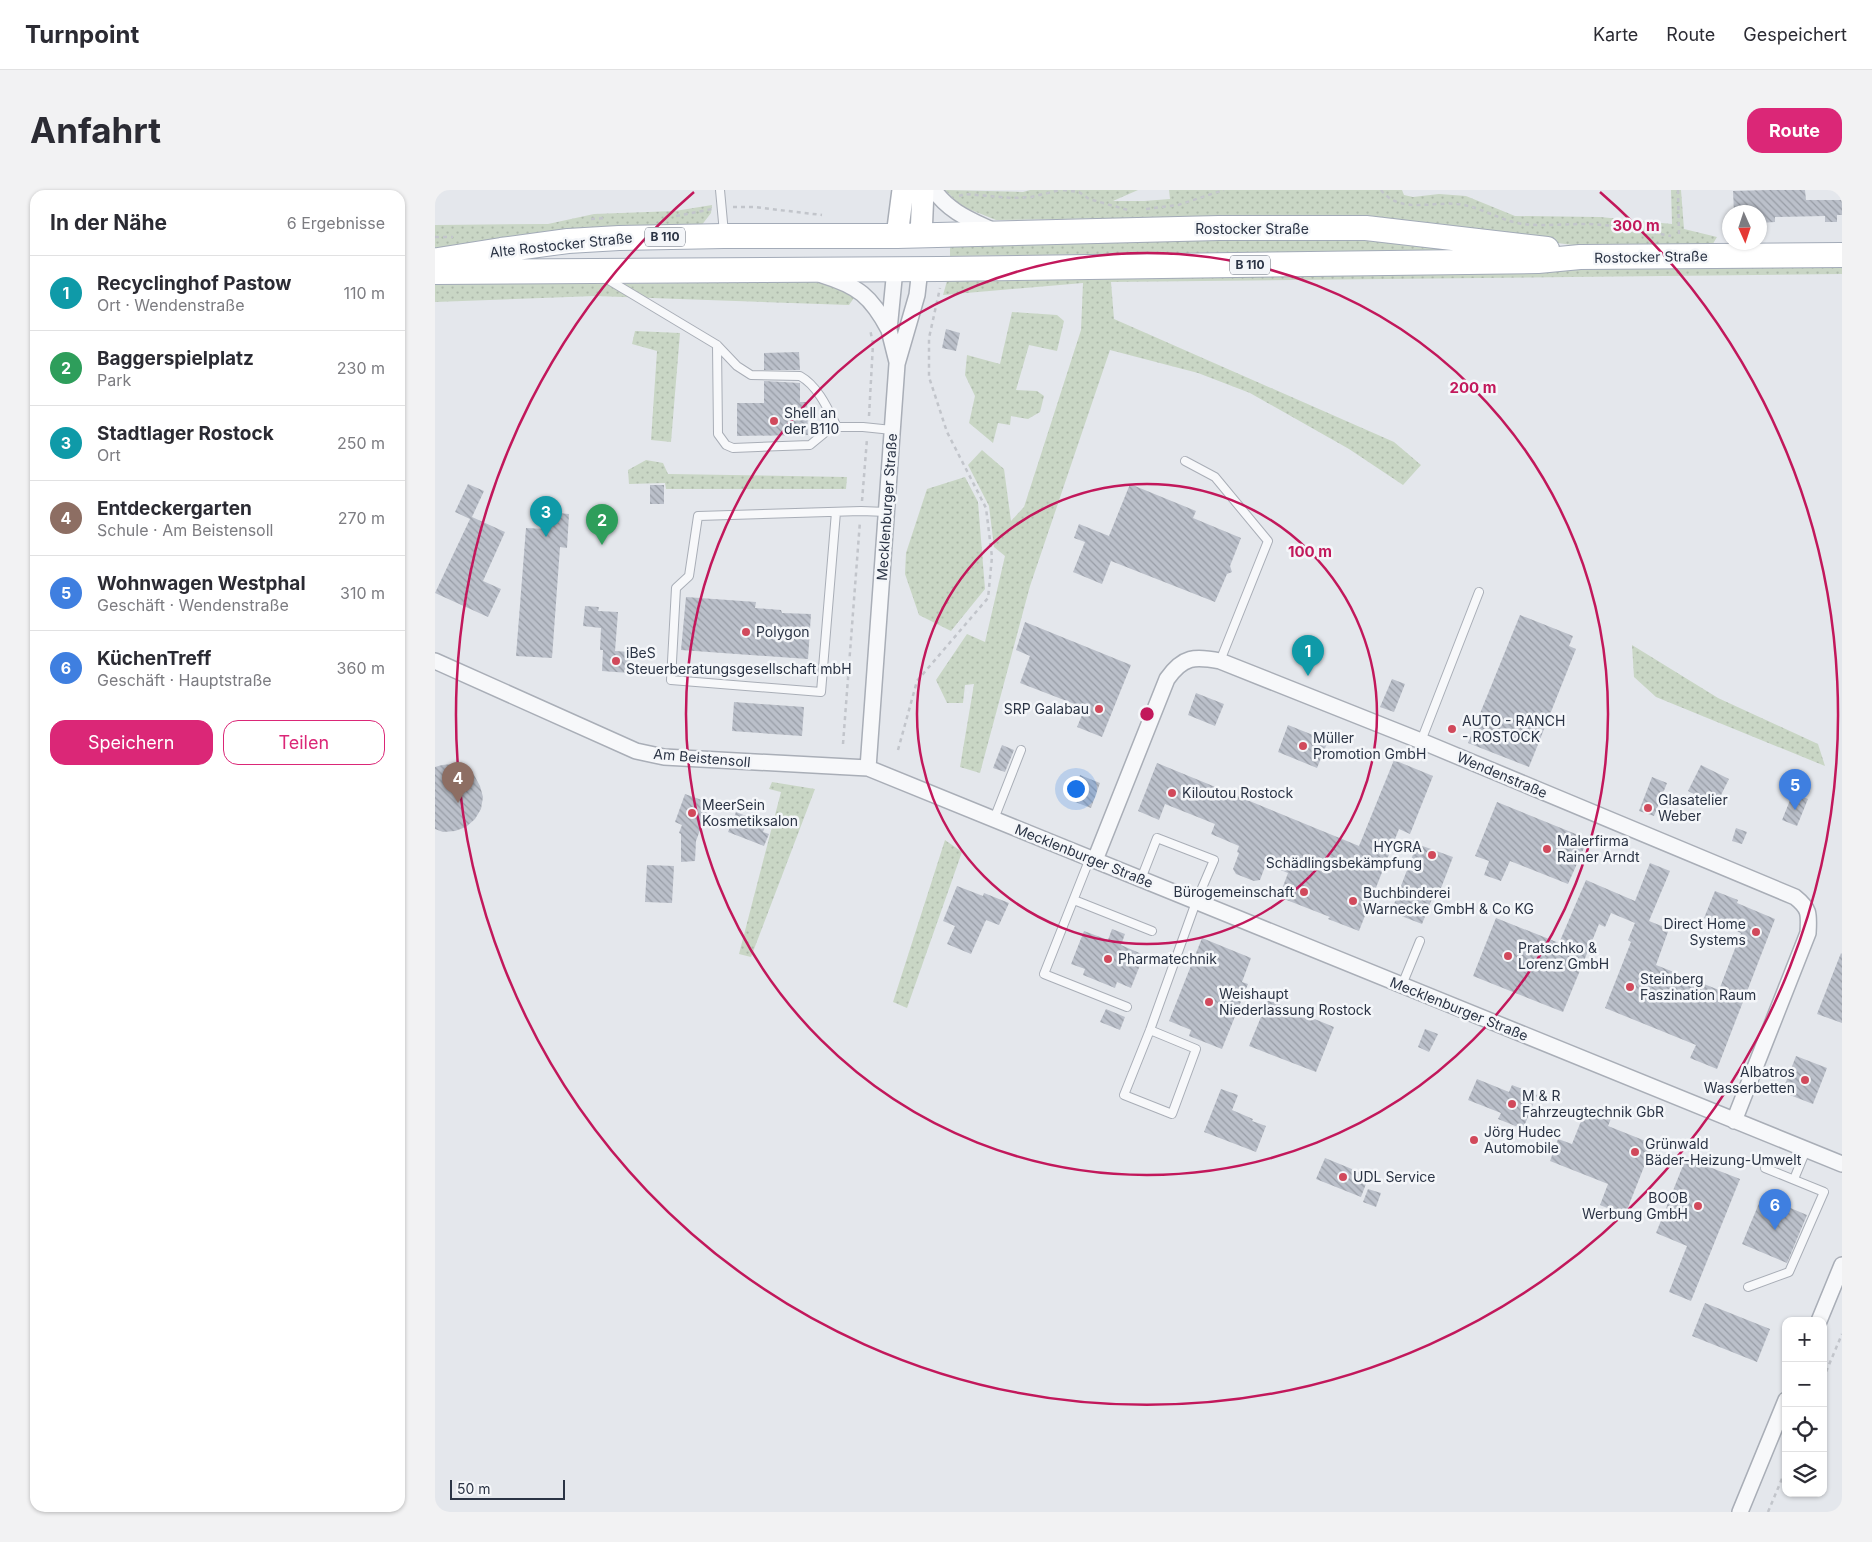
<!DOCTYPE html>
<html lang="de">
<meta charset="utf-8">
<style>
body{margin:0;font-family:Inter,sans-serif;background:#f2f2f3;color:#2b2b33}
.controls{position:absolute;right:15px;bottom:15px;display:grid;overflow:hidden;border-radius:10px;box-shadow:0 1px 4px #0004}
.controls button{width:45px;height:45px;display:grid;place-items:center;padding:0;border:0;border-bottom:1px solid #e1e1e2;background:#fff;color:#2b2b33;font:25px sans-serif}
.compass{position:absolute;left:1287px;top:15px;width:45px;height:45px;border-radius:50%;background:#fff;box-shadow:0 1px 4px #0004;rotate:177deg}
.scale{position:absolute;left:15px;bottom:12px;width:115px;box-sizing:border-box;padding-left:5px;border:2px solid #2b3445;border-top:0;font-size:14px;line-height:18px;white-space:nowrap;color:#2b3445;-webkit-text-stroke:4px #f4f6f9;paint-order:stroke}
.you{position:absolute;left:640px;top:598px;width:18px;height:18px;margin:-12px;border:4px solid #fff;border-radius:50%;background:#1a73e8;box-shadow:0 0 0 8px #1a73e833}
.badge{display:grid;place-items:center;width:32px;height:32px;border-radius:50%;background:#db2777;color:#fff;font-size:16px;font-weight:700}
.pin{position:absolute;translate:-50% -41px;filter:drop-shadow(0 1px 2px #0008)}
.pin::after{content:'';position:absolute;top:26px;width:18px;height:15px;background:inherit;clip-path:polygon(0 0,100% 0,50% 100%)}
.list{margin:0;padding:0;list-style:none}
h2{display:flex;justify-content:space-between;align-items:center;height:65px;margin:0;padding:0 20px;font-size:21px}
h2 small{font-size:16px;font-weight:400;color:#7c7c81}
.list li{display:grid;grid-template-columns:32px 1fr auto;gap:15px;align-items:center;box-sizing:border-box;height:75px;padding:0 20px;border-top:1px solid #e1e1e2}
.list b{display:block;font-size:19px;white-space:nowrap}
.list p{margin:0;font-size:16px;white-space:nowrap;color:#7c7c81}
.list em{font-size:16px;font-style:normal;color:#7c7c81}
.actions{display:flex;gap:10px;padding:15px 20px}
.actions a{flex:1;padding:11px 0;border:1px solid #db2777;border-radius:15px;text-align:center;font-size:18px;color:#db2777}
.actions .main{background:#db2777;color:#fff}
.icon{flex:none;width:28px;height:28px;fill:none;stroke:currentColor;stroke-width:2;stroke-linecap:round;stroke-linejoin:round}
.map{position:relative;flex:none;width:1407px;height:1322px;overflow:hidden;border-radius:15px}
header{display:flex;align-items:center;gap:30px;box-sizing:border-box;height:70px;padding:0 25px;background:#fff;border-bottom:1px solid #e1e1e2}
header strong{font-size:24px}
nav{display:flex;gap:28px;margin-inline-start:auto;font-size:18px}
.intro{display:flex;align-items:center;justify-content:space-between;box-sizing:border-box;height:120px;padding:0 30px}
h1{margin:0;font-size:35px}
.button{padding:12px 22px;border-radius:15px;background:#db2777;color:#fff;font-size:18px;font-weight:700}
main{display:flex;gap:30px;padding:0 30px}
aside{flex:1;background:#fff;border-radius:15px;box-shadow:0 1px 4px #0004}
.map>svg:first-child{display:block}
.grass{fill:url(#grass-dots)}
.building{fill:url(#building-back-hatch)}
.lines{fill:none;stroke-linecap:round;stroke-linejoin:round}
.lane-casing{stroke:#a9aeb7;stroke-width:10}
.street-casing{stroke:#a9aeb7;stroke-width:18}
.secondary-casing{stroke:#a9aeb7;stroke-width:24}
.primary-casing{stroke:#a3abb8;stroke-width:26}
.path{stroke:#c2c5cb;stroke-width:2.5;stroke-dasharray:4 4;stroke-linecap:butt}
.lane{stroke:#f7f8fa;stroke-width:8}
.street{stroke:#f7f8fa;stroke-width:15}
.secondary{stroke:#fff;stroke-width:21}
.primary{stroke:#fff;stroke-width:24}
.ring{fill:none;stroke:#c2185b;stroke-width:2.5}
.poi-dot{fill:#d1495b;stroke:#f4f6f9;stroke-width:2}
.labels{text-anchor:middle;stroke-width:5;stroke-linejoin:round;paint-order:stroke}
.shield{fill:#f4f6f9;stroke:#676e7b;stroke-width:1}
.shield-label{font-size:12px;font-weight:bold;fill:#2b3445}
.street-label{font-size:14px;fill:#2b3445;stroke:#f4f6f9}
.poi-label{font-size:14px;fill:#2b3445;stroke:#f4f6f9;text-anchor:start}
.centre{fill:#c2185b;stroke:#f4f6f9;stroke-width:2.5}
.ring-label{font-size:15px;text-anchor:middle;font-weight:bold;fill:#c2185b;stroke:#f4f6f9;stroke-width:5;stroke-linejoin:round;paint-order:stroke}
</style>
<header>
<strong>Turnpoint</strong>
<nav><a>Karte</a><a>Route</a><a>Gespeichert</a></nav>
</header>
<div class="intro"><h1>Anfahrt</h1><a class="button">Route</a></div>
<main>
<aside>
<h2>In der Nähe<small>6 Ergebnisse</small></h2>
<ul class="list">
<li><span class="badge" style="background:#0f9aa8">1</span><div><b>Recyclinghof Pastow</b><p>Ort · Wendenstraße</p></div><em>110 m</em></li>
<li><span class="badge" style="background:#2e9e5b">2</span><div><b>Baggerspielplatz</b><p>Park</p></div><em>230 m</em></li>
<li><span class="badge" style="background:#0f9aa8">3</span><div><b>Stadtlager Rostock</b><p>Ort</p></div><em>250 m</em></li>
<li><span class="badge" style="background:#8d6e63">4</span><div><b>Entdeckergarten</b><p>Schule · Am Beistensoll</p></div><em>270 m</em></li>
<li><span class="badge" style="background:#3f7fe0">5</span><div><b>Wohnwagen Westphal</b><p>Geschäft · Wendenstraße</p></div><em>310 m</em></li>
<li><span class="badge" style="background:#3f7fe0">6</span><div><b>KüchenTreff</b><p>Geschäft · Hauptstraße</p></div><em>360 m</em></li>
</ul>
<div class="actions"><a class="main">Speichern</a><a>Teilen</a></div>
</aside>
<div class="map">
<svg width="1407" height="1322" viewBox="0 0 1407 1322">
<defs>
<pattern id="grass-dots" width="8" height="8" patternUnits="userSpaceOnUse" patternTransform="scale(1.25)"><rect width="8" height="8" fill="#c9d6c5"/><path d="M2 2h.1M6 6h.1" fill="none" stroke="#adb8ab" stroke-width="1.8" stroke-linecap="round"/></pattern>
<pattern id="building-back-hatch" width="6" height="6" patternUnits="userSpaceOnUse" patternTransform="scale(1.25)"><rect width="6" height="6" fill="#bbc0ca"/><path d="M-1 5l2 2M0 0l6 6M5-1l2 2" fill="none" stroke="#989da6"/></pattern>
</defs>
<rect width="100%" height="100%" fill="#e4e7ec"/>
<!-- grass -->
<path class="grass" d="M510,0L588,2L595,0H703L678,11H709L735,9L734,0H967L969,5L978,7L1004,4L1031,6L1080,26L1165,27L1237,34L1236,0H1246L1249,39L1282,47L1276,57L1163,58L981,36L800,33L742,27L561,30L526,16Z
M277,15L276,23L266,36L0,63V35L113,34L159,24L240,21Z
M909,44L1050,60L515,66V54L838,50Z
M1407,73V84L676,92L679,129L959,252L986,275L968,295L914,259L815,203L763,183L675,160L595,396L545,583L525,577L539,494L530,495L528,513H512L501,490L532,444L550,452L570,366L559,357L554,316L533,275L547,260L569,279L576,331L589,317L646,140L648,93L508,105L514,84Z
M84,87L148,94L379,92L400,95L421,105L414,115L160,106L0,112V88Z
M577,122L622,125L629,131L622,161L594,155L581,200L602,201L609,206L605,222L593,229L576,226L575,235L563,233L558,253L534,233L540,206L530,185L532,165L565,174Z
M200,141L245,143L236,252L216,250L222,161L197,154Z
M211,270L228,273L233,284L412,287L411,299H231L230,293L194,294L193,280Z
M530,287L543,312L550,399L516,441L484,425L470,384L471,363L492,299Z
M1197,455L1283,508L1383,554L1390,576L1221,507L1199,487Z
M337,592L380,599L316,767L304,764L346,602L334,599Z
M510,650L527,662L472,818L458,812Z"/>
<!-- building -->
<path class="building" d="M1334,0H1370L1371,10H1407V25H1402V32H1390V26L1340,27V32L1324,33V22H1299L1298,1Z
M511,139L525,143L521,161L507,158Z
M364,162L365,180H329V163Z
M329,191L365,193V212H372L373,245L302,246V213H329Z
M33,294L49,301L37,327L70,342L48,391L66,399L53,427L0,403L35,329L20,322Z
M695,294L761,321L758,328L806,348L795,376L797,382L792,384L780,412L676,371L667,394L638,382L650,352L639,348L644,334L674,346Z
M215,295H229V314H215Z
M113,322L134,324L132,358L125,357L117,468L81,466L91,338L112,339Z
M251,407L321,412L320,418L346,420L347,423L376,424L373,469L246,460Z
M150,416L164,417L163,421L183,422L180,461L195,462L194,483L167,481L168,460H165L166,438L148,436Z
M1085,425L1138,446L1134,456L1141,459L1094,577L1033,553Z
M590,432L696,475L667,547L642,537L650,518L585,493L595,466L581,460Z
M957,489L970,494L959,522L945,517Z
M761,503L789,514L780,536L753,525Z
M299,512L369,517L367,546L297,541Z
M853,535L893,551L882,578L843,562Z
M567,555L579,560L570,582L558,578Z
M959,570L998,586L975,644L964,639L924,741L893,729L895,727L844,707L853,683L831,674L825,690L819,691L801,684L798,679L804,663L802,662L804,656L776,644L780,634L730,614L724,630L703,621L722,573L924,656Z
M18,574L30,578L39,585L45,596L48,607L46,619L40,629L31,637L20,641L8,642L0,639V577L7,575Z
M1266,575L1294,589L1281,615L1253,601Z
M645,585L665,593L656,618L635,610Z
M1217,587L1232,593L1219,626L1204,621Z
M1358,603L1373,609L1362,636L1347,630Z
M250,604L275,613L261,651L260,671L246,672V644L244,643L247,635L240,632Z
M1062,612L1153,649L1133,694L1075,671L1066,691L1049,685L1054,671L1040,666Z
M301,622L331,634L328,642L334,644L329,656L293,642Z
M1301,638L1312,642L1307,654L1297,651Z
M982,654L1018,667L1003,706L999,704L987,734L956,722Z
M1215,673L1235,681L1214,731L1234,739L1221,775L1284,800L1306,743L1269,728L1280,701L1303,710L1302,713L1340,729L1282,879L1255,868L1261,855L1170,818L1196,752L1193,750L1200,733L1176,723L1170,737L1164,734L1128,822L1038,786L1061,728L1124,753L1151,690L1200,711Z
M212,675L239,676L237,713L210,712Z
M522,696L548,706L549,703L574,713L564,735L551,730L536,764L512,754L520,736L508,731Z
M677,739L690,744L686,755L709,765L696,798L682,792L680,798L648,785L650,779L636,774L649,741L673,750Z
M767,748L816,768L807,792L813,794L787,859L754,846L756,840L734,831Z
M1406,763L1407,764V833L1382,824Z
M833,810L899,837L881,882L814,856Z
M671,819L690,827L685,840L665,832Z
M990,839L1003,844L994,862L983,857Z
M1361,866L1392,878L1378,914L1347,902Z
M1042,889L1074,902L1077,895L1102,905L1088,939L1063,929L1066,923L1033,910Z
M786,899L803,905L797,920L818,929L817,931L831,936L821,962L769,942Z
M1152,916L1177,926L1173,936L1218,954L1190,1025L1165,1015L1173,994L1115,971L1123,949L1137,954Z
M890,968L934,986L926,1007L881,989Z
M1251,968L1305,989L1256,1111L1234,1102L1252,1056L1221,1043Z
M933,999L946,1003L941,1017L928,1012Z
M1327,1006L1372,1025L1352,1073L1307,1054Z
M1270,1113L1335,1139L1322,1172L1257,1146Z"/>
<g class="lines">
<!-- lane casing -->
<g class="lane-casing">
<path id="lane" d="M285,0L289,43
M172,89L282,155L302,176L316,185L365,186C383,196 393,219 402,237
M282,155L283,244L291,255L298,258L375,255L392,241L402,237H428L457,240
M750,271L780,287L833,351L785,471
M401,322L386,502L236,490L241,398L254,386L263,326L426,321L452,322
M986,551L1044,402
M559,629L586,560
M655,668L609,784L692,817
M706,689L722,648L779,670L761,712L715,840L689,905L737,924L761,859L715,840
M639,710L717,741
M967,795L985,751
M1359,989L1371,960
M1313,1097L1354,1082L1389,1002L1330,978"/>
</g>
<!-- street casing -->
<g class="street-casing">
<path id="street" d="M499,0C514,22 536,30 559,41
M460,79L454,140L462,172
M387,85C423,96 436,106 454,140
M0,471L201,561L229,567L433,578L1407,974
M433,578L462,174L482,105L485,79
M660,670L732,489C748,466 760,466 785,471L986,551L1360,707C1375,719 1374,724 1373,743L1299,931
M1384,1131L1407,1075
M1305,1322L1351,1210"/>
</g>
<!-- secondary casing -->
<g class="secondary-casing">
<path id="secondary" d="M462,46L468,0
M486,46L488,0"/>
</g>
<!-- primary casing -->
<g class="primary-casing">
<path id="primary" d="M3,70L66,60L133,51L184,48L289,46H462L784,38H931L1112,59
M0,82L506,79L1103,71L1145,67L1407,65"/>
</g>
<!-- path -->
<path class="path" d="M628,0L644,2L654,9L693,20
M946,0C966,26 1002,9 1029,15C1049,19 1067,31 1088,34C1114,37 1142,32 1168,35C1191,37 1214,42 1236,46
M1243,0L1244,47
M524,6L530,4L577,8L596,7L625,0
M298,17H319L387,25
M711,19L743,15L789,0
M241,26L277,19
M156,29L170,28
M0,47H18
M434,226L438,154L435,139
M427,311L432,249
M408,554L425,331
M463,560L482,491L553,408L557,367L551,318L512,242L494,187V148L505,98
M1388,1189L1407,1144
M1333,1322L1351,1279"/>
<!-- lane -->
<use href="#lane" class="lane"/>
<!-- street -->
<use href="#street" class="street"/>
<!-- secondary -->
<use href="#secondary" class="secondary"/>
<!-- primary -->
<use href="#primary" class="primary"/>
</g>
<!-- distance rings -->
<g class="ring">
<circle cx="712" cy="524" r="230"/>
<circle cx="712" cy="524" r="461"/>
<path d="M1165 2A691 691 0 1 1 259 2"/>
</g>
<!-- markers -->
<g class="poi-dot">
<circle cx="339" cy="231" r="5"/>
<circle cx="311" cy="442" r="5"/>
<circle cx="181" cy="471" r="5"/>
<circle cx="664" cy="519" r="5"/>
<circle cx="1017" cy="539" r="5"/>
<circle cx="868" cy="556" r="5"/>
<circle cx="737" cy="603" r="5"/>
<circle cx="1213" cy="618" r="5"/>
<circle cx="257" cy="623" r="5"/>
<circle cx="1112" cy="659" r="5"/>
<circle cx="997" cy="665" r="5"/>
<circle cx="869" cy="702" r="5"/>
<circle cx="918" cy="711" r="5"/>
<circle cx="1321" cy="742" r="5"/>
<circle cx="1073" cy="766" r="5"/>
<circle cx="673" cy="769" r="5"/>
<circle cx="1195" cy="797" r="5"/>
<circle cx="774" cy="812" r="5"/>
<circle cx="1370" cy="890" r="5"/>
<circle cx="1077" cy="914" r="5"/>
<circle cx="1039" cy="950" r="5"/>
<circle cx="1200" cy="962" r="5"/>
<circle cx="908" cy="987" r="5"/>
<circle cx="1263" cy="1016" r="5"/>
</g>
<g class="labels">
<!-- shield labels -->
<g class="shield">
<rect x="210" y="37.5" width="40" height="19" rx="4"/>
<rect x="795" y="65.5" width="40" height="19" rx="4"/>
</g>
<g class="shield-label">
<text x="230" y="51">B 110</text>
<text x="815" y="79">B 110</text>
</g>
<!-- street labels -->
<g class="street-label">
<text x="817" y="44">Rostocker Straße</text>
<text transform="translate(126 55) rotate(-6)" y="5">Alte Rostocker Straße</text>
<text transform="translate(1216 67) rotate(-1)" y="5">Rostocker Straße</text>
<text transform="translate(452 317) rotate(-86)" y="5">Mecklenburger Straße</text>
<text transform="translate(267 568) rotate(5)" y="5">Am Beistensoll</text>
<text transform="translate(1067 585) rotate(23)" y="5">Wendenstraße</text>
<text transform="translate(649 666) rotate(22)" y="5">Mecklenburger Straße</text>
<text transform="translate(1024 819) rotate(22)" y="5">Mecklenburger Straße</text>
</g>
<!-- poi labels -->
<g class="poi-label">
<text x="349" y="228">Shell an<tspan x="349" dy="16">der B110</tspan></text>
<text x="321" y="447">Polygon</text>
<text x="191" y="468">iBeS<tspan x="191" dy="16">Steuerberatungsgesellschaft mbH</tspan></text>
<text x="654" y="524" text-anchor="end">SRP Galabau</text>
<text x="1027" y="536">AUTO - RANCH<tspan x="1027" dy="16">- ROSTOCK</tspan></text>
<text x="878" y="553">Müller<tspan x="878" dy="16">Promotion GmbH</tspan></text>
<text x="747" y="608">Kiloutou Rostock</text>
<text x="1223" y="615">Glasatelier<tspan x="1223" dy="16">Weber</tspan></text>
<text x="267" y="620">MeerSein<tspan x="267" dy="16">Kosmetiksalon</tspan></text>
<text x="1122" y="656">Malerfirma<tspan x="1122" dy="16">Rainer Arndt</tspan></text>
<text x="987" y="662" text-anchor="end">HYGRA<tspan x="987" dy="16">Schädlingsbekämpfung</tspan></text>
<text x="859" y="707" text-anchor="end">Bürogemeinschaft</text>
<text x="928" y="708">Buchbinderei<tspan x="928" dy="16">Warnecke GmbH &amp; Co KG</tspan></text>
<text x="1311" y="739" text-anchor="end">Direct Home<tspan x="1311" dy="16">Systems</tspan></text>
<text x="1083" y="763">Pratschko &amp;<tspan x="1083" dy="16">Lorenz GmbH</tspan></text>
<text x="683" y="774">Pharmatechnik</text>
<text x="1205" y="794">Steinberg<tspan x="1205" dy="16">Faszination Raum</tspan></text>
<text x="784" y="809">Weishaupt<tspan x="784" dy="16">Niederlassung Rostock</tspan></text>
<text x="1360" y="887" text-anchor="end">Albatros<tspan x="1360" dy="16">Wasserbetten</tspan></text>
<text x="1087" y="911">M &amp; R<tspan x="1087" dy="16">Fahrzeugtechnik GbR</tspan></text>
<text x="1049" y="947">Jörg Hudec<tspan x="1049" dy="16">Automobile</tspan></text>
<text x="1210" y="959">Grünwald<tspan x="1210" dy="16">Bäder-Heizung-Umwelt</tspan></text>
<text x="918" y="992">UDL Service</text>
<text x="1253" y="1013" text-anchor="end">BOOB<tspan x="1253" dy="16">Werbung GmbH</tspan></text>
</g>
</g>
<circle cx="712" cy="524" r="8" class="centre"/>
<g class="ring-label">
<text x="1201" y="41">300 m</text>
<text x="1038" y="203">200 m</text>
<text x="875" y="367">100 m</text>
</g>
</svg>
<div class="controls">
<button>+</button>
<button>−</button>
<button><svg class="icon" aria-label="locate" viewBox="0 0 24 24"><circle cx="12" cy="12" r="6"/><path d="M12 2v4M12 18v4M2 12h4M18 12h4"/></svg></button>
<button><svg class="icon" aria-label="layers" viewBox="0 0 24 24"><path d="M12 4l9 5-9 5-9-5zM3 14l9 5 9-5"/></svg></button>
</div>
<svg class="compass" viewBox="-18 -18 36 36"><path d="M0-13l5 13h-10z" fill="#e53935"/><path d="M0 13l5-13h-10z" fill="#7c7c81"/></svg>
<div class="scale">50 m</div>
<div class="you"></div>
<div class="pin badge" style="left:873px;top:486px;background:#0f9aa8">1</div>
<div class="pin badge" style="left:167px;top:355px;background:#2e9e5b">2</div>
<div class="pin badge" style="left:111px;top:347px;background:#0f9aa8">3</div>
<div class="pin badge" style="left:23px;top:613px;background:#8d6e63">4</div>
<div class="pin badge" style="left:1360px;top:620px;background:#3f7fe0">5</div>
<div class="pin badge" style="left:1340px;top:1040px;background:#3f7fe0">6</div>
</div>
</main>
